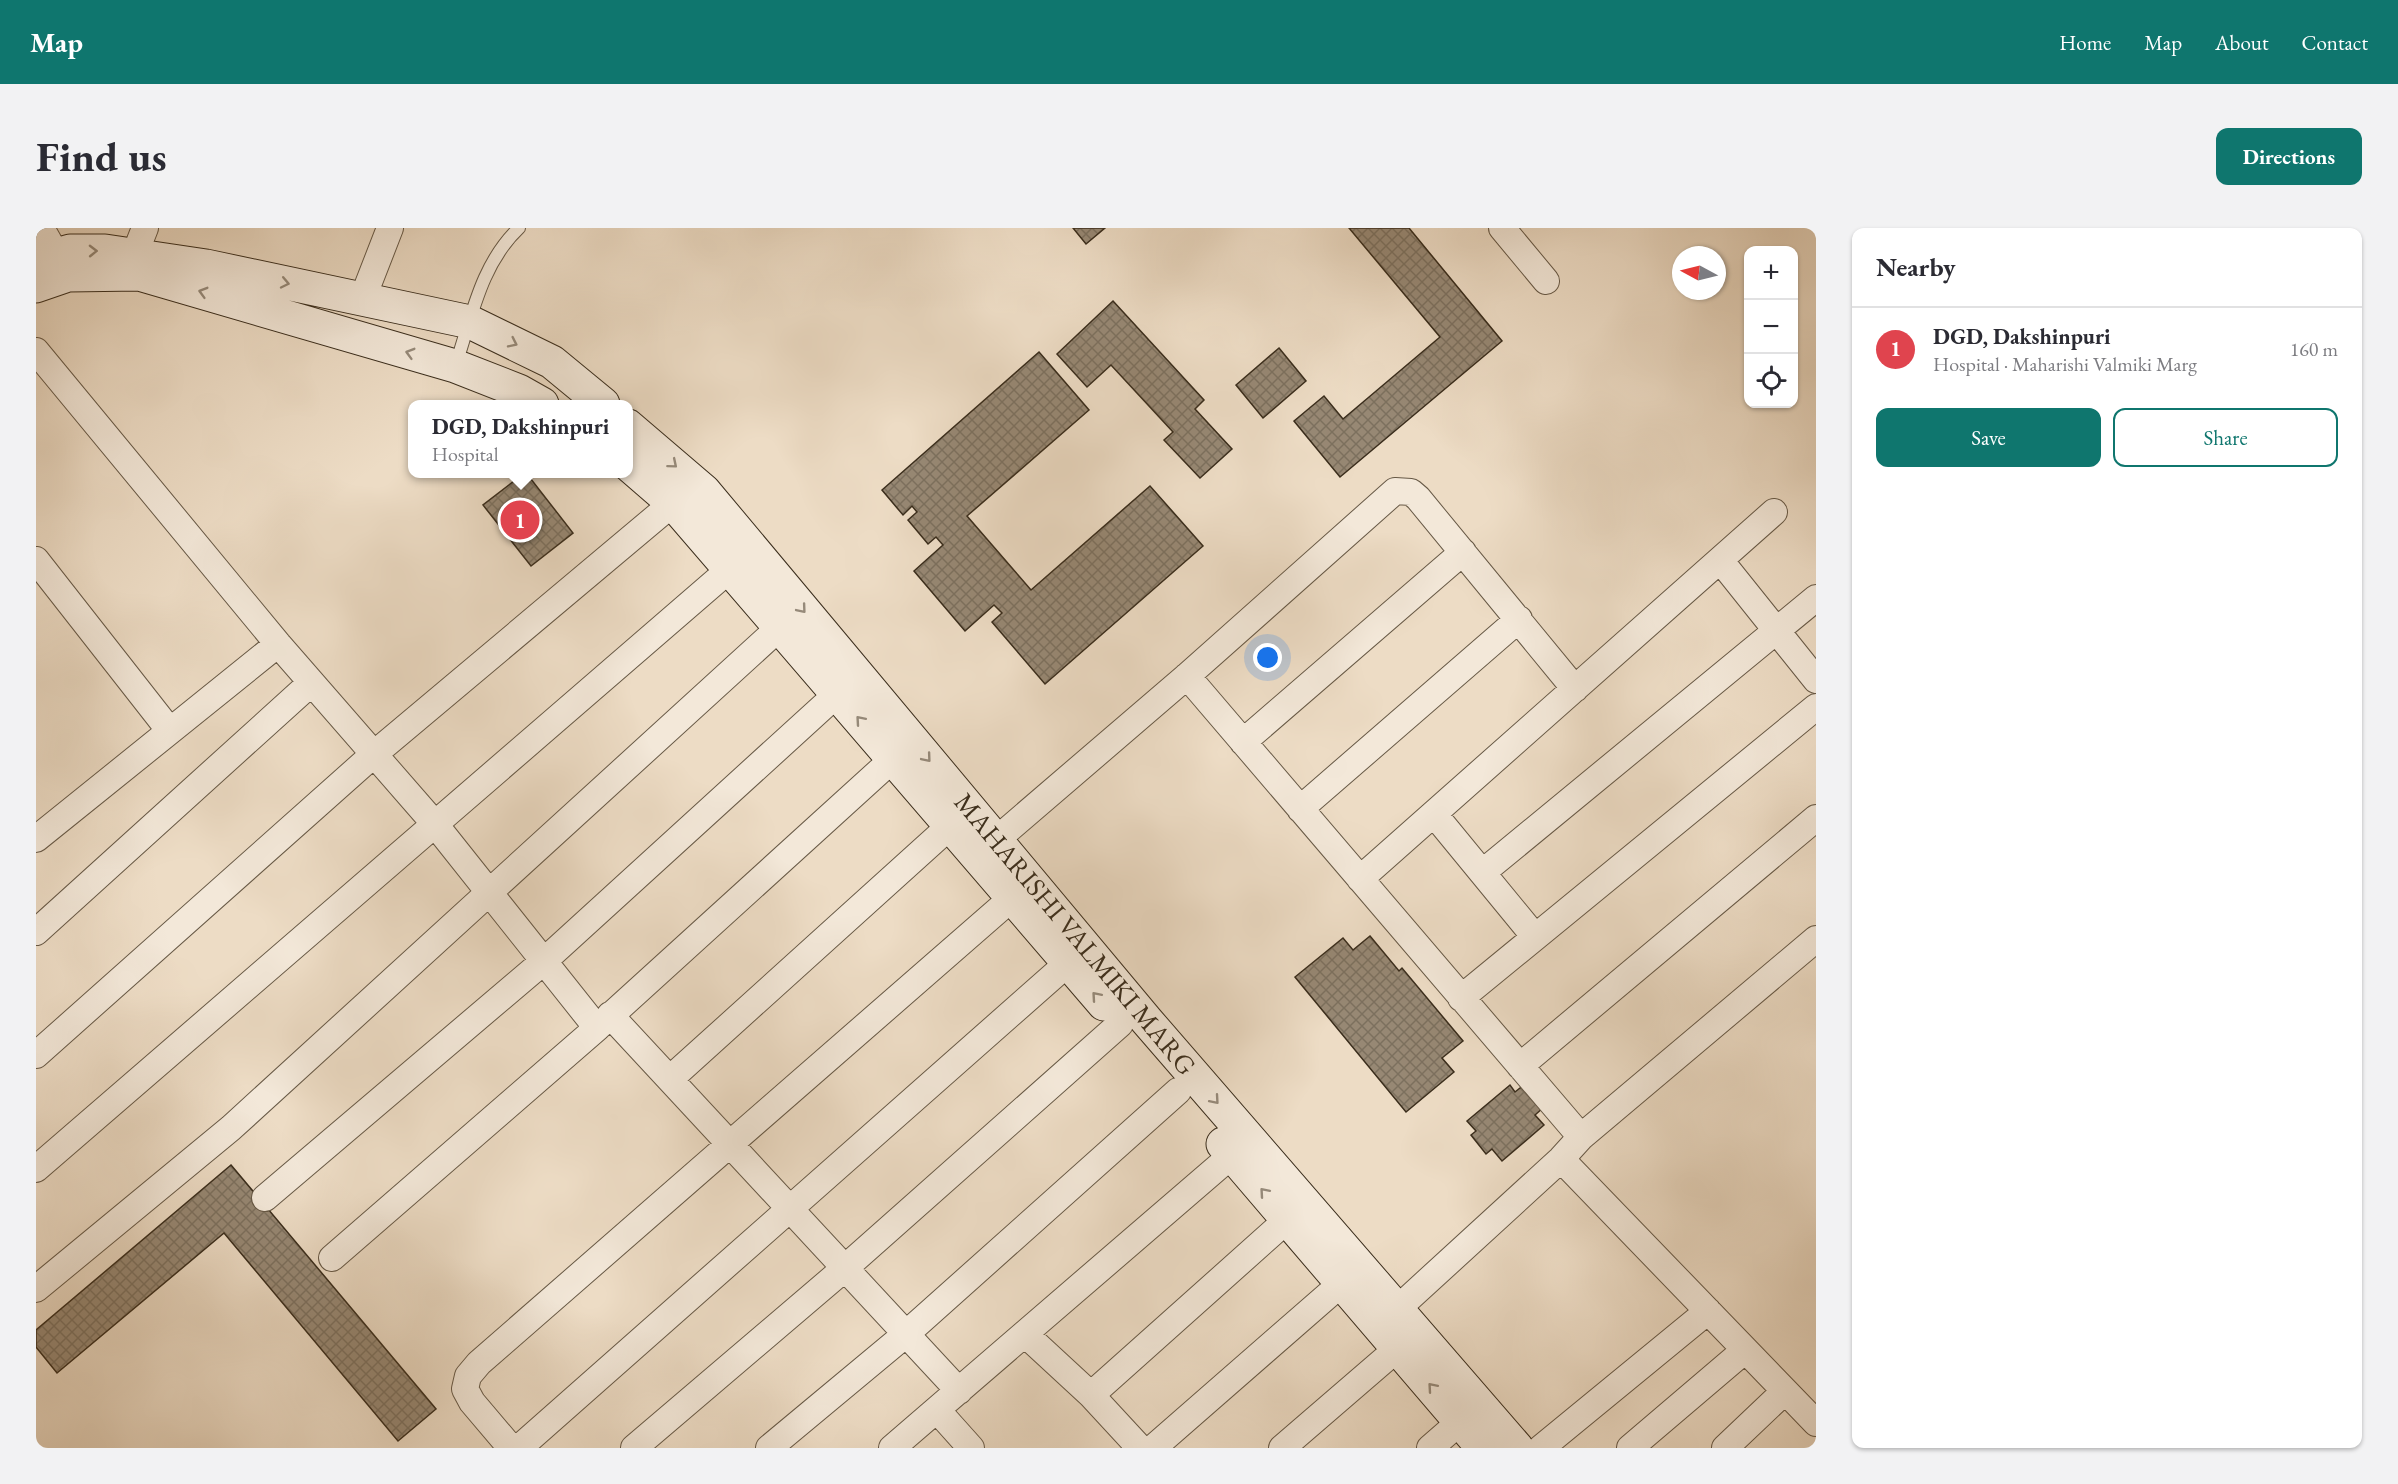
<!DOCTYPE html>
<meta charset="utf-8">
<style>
body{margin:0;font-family:"EB Garamond",serif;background:#f2f2f3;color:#2b2b33}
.controls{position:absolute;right:18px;top:18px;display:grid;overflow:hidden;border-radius:12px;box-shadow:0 2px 4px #0004}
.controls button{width:54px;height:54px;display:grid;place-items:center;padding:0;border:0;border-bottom:2px solid #e1e1e2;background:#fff;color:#2b2b33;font:30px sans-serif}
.compass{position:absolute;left:1636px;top:18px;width:54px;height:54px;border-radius:50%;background:#fff;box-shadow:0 2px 4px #0004;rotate:277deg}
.you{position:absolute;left:1232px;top:430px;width:21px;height:21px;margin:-15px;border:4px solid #fff;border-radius:50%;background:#1a73e8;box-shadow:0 0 0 9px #1a73e833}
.badge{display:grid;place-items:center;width:39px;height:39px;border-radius:50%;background:#0f766e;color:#fff;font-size:20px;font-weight:700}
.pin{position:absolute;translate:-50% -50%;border:3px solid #fff;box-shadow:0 2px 6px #0006}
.popup{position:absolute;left:372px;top:172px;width:225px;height:78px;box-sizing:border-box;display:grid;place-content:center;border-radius:12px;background:#fff;filter:drop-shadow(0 2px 4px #0005);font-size:20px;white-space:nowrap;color:#7c7c81}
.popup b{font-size:22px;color:#2b2b33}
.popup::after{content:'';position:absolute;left:50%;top:100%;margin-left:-12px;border:12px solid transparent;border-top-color:#fff}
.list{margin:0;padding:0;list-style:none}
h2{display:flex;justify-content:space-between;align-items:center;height:78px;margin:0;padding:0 24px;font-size:26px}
h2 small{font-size:20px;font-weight:400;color:#7c7c81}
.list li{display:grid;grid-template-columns:39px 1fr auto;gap:18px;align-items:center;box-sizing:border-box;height:84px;padding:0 24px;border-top:2px solid #e1e1e2}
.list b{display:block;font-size:22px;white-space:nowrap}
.list p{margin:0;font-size:20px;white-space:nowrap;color:#7c7c81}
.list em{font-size:20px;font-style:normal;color:#7c7c81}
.actions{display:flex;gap:12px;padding:18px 24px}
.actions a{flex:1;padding:14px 0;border:2px solid #0f766e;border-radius:12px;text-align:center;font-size:21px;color:#0f766e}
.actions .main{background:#0f766e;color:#fff}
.icon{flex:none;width:33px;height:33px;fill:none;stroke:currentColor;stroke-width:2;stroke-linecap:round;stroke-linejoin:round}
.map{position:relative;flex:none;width:1780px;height:1220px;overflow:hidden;border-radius:12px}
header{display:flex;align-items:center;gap:36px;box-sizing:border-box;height:84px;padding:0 30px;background:#0f766e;color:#fff}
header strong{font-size:28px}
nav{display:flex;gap:33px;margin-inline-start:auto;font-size:21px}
.intro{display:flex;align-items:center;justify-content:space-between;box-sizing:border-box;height:144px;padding:0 36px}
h1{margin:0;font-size:42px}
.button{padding:15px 27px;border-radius:12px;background:#0f766e;color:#fff;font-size:21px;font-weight:700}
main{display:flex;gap:36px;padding:0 36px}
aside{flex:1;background:#fff;border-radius:12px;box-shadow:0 2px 4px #0004}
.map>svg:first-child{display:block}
.building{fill:url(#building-cross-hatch);stroke:#3a2d1c;stroke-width:1.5}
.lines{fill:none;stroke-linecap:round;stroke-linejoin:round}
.lane-casing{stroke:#675946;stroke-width:14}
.street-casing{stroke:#675946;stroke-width:28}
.secondary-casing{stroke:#3a2d1c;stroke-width:35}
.lane{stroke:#f3e8d9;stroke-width:12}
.street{stroke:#f3e8d9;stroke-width:26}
.secondary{stroke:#f3e8d9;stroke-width:33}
.oneway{stroke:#968a7a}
.labels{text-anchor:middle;stroke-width:6;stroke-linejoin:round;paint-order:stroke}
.street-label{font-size:27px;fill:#3a2d1c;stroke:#f3e8d9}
</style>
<header>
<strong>Map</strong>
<nav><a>Home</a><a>Map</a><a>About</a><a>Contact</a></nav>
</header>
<div class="intro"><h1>Find us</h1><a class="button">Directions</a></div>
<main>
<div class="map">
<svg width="1780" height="1220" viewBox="0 0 1780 1220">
<defs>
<pattern id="building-cross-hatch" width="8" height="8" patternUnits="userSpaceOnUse" patternTransform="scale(1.5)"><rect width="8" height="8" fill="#978874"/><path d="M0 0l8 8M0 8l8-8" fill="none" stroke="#7c705e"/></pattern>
</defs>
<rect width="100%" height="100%" fill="#eddcc5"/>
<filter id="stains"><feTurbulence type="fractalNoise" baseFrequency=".00333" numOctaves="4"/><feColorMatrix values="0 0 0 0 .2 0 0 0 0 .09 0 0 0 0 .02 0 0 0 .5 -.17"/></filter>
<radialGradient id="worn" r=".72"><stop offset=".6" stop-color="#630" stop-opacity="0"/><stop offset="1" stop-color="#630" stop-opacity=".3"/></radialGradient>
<!-- building -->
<path class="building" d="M1037,0H1069L1050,16Z
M1313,0H1373L1466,113L1304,249L1258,193L1288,168L1307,191L1404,109Z
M1077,73L1168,172L1159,181L1196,221L1164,250L1128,212L1137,204L1075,137L1051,159L1021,126Z
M1243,120L1270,153L1227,190L1200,157Z
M1003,124L1053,182L931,288L995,362L1114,258L1167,318L1009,456L956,394L966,385L958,377L929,403L878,343L907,317L900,309L892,316L872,292L881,284L876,278L867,287L846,262Z
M487,246H491L537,305L495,338L447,277Z
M1334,708L1363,743L1366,740L1427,813L1406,830L1418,844L1370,884L1259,749L1307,710L1317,722Z
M1489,856L1508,879L1499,887L1508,897L1466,933L1456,921L1450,926L1435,907L1440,903L1431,893L1474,857L1479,864Z
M195,937L400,1181L362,1213L188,1005L21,1145L0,1119V1102Z"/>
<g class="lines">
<!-- lane casing -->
<g class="lane-casing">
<path id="lane" d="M420,136C436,88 445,36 483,0"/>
</g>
<!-- street casing -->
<g class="street-casing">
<path id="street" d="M5,0L29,42
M1466,0L1510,53
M98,28L109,0
M326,72L354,0
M0,123L242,416L398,595L561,800L296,1030
M0,332L134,503
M1684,332L1780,452
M1151,448L1545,909
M1207,514L1427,324
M1264,581L1483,391
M1398,586L1499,709
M0,611L242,416
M946,624L1151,448L1359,263L1375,264L1382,270L1539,461
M1447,644L1780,370
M1324,651L1738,284
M0,704L275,455
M1425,770L1780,479
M574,787L923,1163
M562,799L857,531
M0,827L337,527L637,275
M1484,838L1780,590
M634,851L914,598
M1525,931L1780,1195
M0,941L694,341
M229,970L508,733L801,466
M0,1061L195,900L744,399
M1347,1094L1525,931L1545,909L1780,711
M989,1106L1055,1167L1104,1220
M1055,1167L1252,991
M901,1182L935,1220
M475,1220L436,1174L429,1161L432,1148L443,1135L976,670
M483,1220L1032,735
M598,1220L809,1040L1084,796
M733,1220L870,1106L1142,863
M856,1220L1196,927
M1117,1220L1306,1055
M1246,1220L1362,1120
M1394,1220L1425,1193
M1505,1220L1672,1083
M1594,1220L1709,1122
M1689,1220L1749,1163"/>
</g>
<!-- secondary casing -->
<g class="secondary-casing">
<path id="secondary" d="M0,33L34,23H69L170,38L434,94L516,134L567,176
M0,58L32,47L103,46L419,138L483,163L506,176
M592,198L668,263L1111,793L1481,1220
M592,236L637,275L1068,776
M1187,916L1447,1220"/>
</g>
<!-- lane -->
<use href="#lane" class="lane"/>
<!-- street -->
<use href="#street" class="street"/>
<!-- secondary -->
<use href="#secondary" class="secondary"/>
</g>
<!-- one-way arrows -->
<defs><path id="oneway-chevron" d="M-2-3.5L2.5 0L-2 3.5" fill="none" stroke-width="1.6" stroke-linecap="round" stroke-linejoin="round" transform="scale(1.5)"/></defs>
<g class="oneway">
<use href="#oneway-chevron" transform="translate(57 23) rotate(-1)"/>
<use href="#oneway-chevron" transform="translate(249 55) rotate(12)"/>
<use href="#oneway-chevron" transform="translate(167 64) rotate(-164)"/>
<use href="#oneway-chevron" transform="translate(477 115) rotate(26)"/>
<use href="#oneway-chevron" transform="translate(374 125) rotate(-164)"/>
<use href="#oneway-chevron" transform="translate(637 236) rotate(40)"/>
<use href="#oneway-chevron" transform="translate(766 381) rotate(50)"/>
<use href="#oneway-chevron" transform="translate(824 492) rotate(-131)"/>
<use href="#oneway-chevron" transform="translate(891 530) rotate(50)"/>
<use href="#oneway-chevron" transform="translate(1060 768) rotate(-131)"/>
<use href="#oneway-chevron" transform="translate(1179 872) rotate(49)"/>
<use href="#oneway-chevron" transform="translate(1228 964) rotate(-131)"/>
<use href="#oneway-chevron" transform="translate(1396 1159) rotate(-131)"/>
</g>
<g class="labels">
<!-- street labels -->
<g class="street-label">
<text transform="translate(1039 706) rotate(50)" y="9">MAHARISHI VALMIKI MARG</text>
</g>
</g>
<rect width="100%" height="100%" filter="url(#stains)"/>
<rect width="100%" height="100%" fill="url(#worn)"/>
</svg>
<div class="controls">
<button>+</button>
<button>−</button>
<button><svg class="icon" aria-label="locate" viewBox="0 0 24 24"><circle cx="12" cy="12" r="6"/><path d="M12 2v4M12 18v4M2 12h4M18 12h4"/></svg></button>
</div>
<svg class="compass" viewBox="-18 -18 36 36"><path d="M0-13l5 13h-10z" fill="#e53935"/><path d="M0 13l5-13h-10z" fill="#7c7c81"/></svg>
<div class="you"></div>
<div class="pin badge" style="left:484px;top:292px;background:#e0444e">1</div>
<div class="popup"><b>DGD, Dakshinpuri</b>Hospital</div>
</div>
<aside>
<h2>Nearby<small></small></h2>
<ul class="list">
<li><span class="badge" style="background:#e0444e">1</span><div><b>DGD, Dakshinpuri</b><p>Hospital · Maharishi Valmiki Marg</p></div><em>160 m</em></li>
</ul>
<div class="actions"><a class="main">Save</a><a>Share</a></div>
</aside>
</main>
